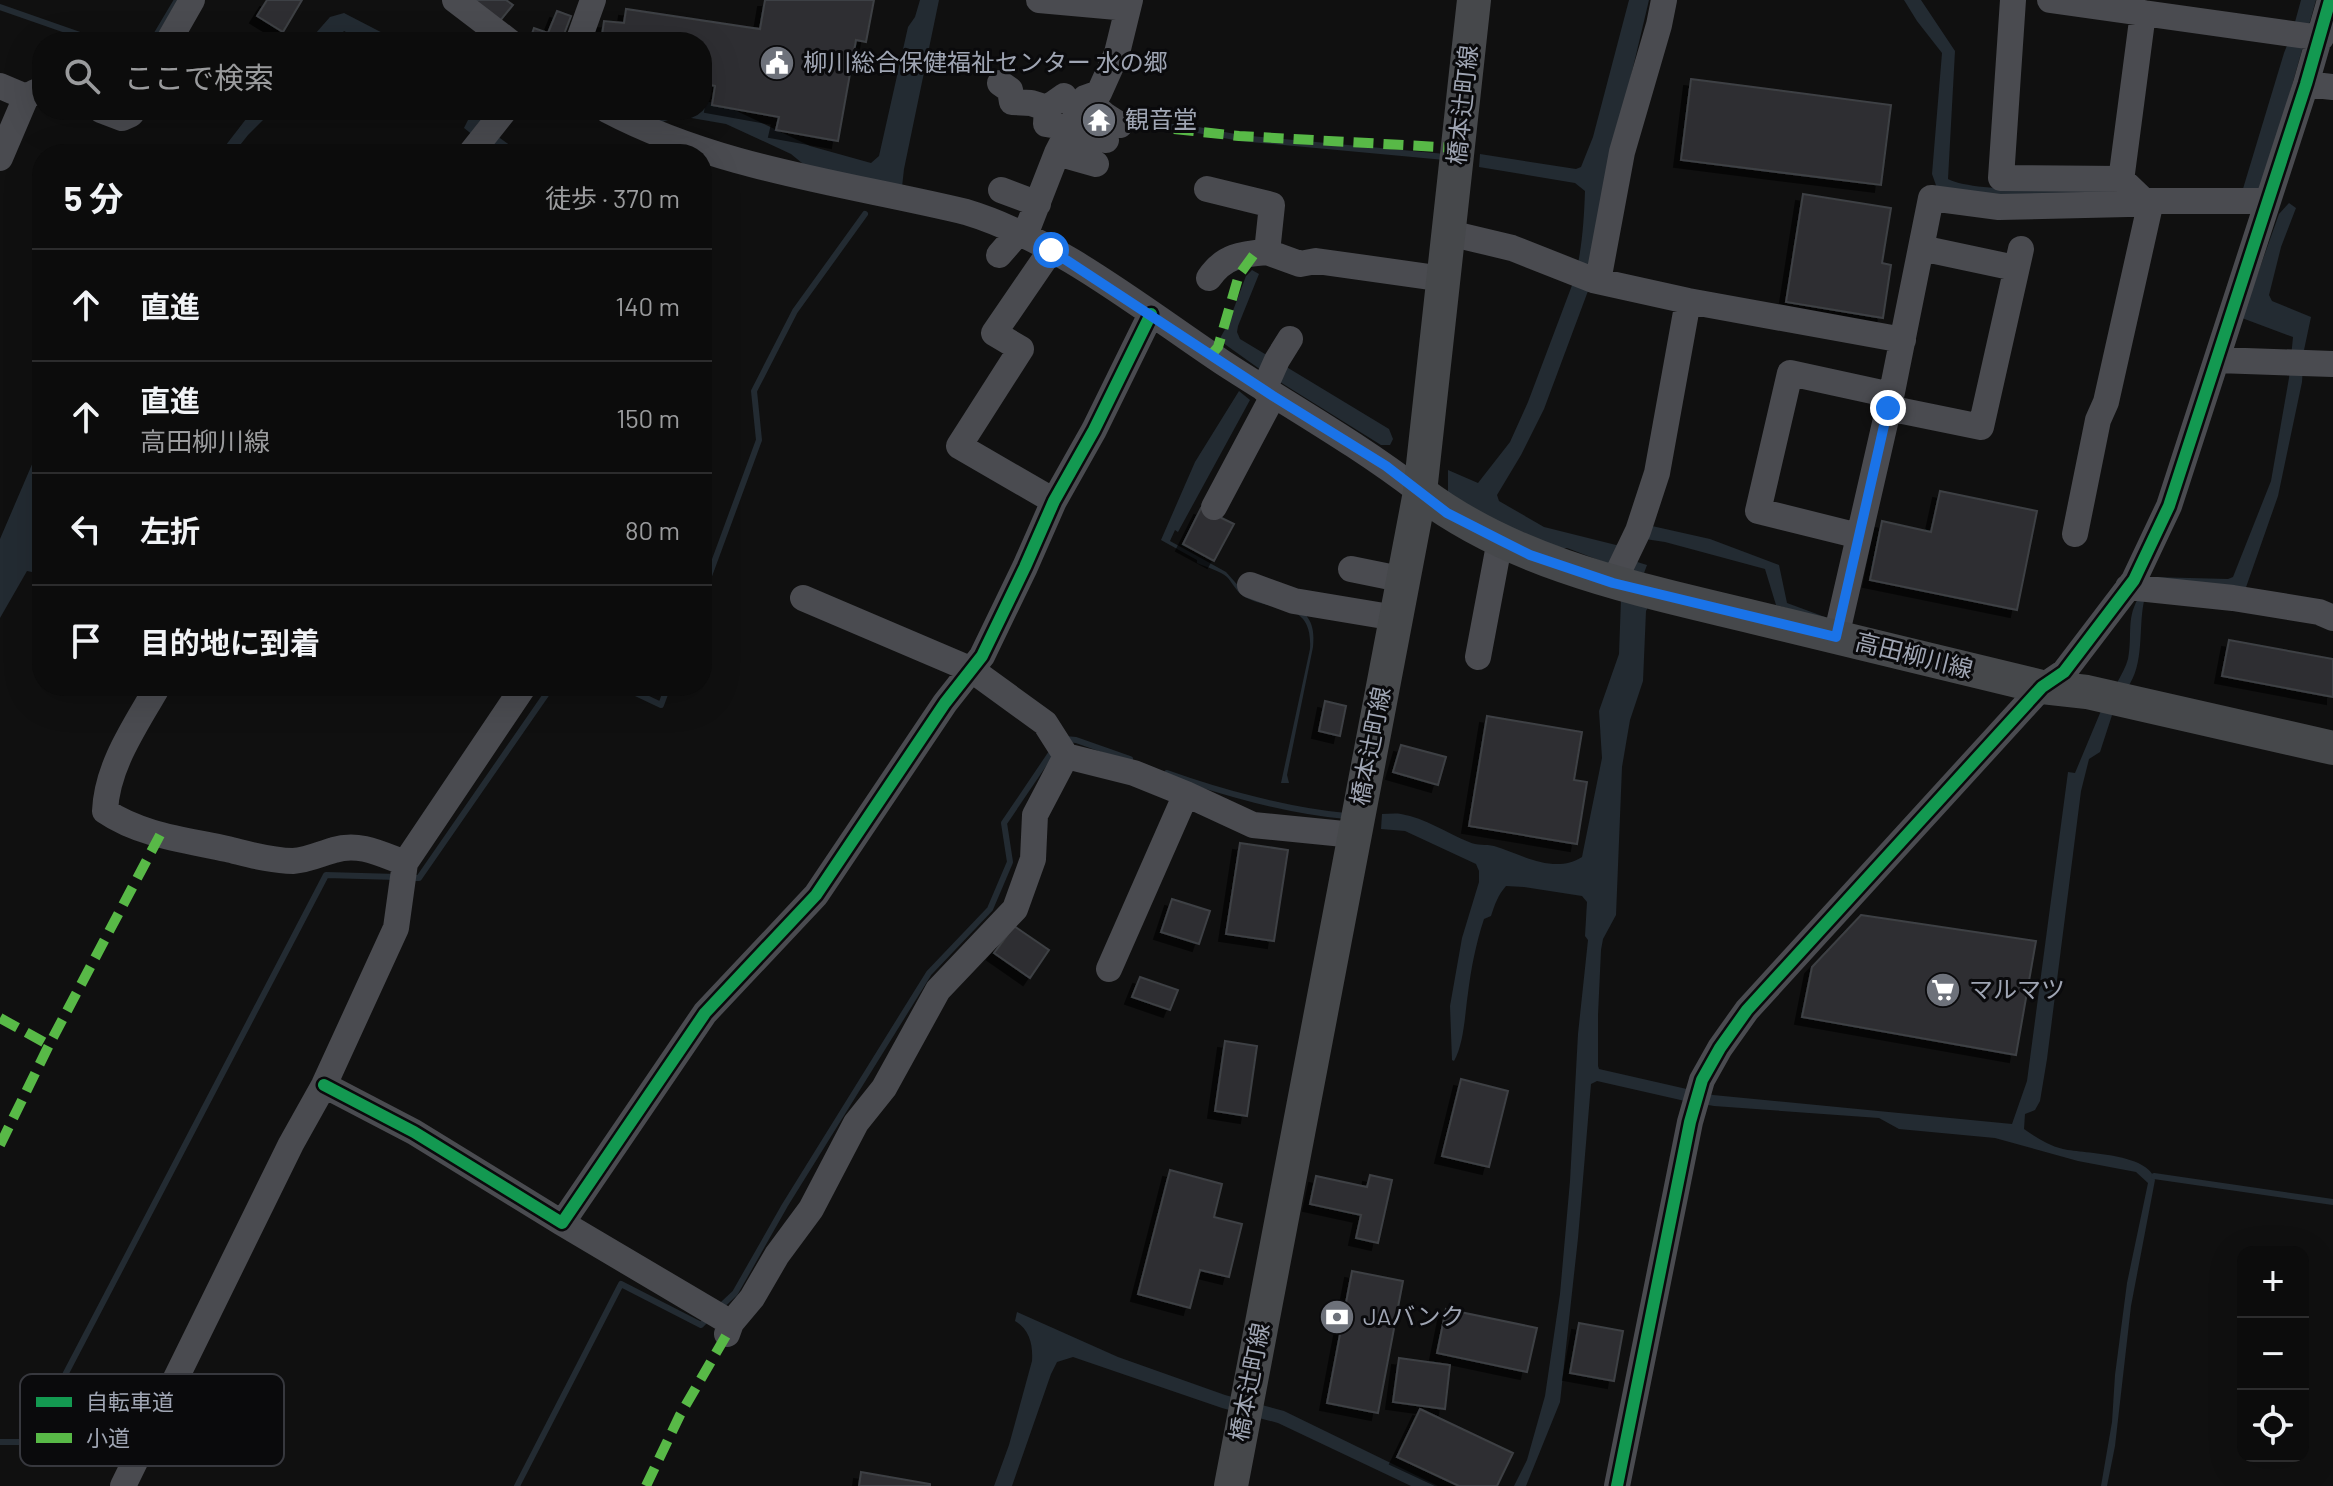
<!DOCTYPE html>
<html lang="ja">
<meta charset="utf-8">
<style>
body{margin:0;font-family:Barlow,"Noto Sans JP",sans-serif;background:#1a1a1a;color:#f1f3f6}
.controls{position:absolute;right:24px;bottom:24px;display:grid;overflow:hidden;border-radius:16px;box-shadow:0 8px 32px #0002}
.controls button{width:72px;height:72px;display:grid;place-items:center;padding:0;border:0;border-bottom:2px solid #2c2c2d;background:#0c0c0c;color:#f1f3f6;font:40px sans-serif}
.stop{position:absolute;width:24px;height:24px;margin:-18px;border:6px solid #1a73e8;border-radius:50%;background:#fff}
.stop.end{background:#1a73e8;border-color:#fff;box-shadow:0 2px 8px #0008}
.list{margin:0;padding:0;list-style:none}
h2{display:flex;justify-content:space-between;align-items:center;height:104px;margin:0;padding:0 32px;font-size:34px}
h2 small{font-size:26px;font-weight:400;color:#9a9b9d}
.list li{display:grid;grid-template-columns:52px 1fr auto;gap:24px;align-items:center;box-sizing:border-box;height:112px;padding:0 32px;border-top:2px solid #2c2c2d}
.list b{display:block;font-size:30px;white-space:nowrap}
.list p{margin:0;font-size:26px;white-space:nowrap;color:#9a9b9d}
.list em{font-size:26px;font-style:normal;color:#9a9b9d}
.icon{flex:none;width:44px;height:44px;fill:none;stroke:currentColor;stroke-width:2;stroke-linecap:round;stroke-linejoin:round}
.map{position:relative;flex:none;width:2333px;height:1486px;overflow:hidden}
.search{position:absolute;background:#0c0c0c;box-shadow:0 8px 32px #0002;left:32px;top:32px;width:680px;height:88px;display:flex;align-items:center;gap:20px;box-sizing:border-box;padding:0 28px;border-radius:32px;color:#9a9b9d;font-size:30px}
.panel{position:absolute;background:#0c0c0c;box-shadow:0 8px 32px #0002;left:32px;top:144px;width:680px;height:552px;border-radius:32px}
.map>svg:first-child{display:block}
.water{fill:#232b32}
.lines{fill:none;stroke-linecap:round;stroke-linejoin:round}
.stream{stroke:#232b32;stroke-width:6}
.building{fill:#2f2f31;stroke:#3e4044;stroke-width:2;filter:url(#shadow)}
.minor{stroke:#4a4b50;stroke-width:26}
.major{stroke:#46484b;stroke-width:34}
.quiet{stroke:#58b947;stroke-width:10;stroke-dasharray:20 10;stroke-linecap:butt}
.cycleway-casing{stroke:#0a0a0c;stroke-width:17}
.cycleway{stroke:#139951;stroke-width:12}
.route{stroke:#1a73e8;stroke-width:10}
.labels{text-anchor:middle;stroke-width:6;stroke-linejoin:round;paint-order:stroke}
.poi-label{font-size:24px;fill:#9fa5b3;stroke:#0a0a0c;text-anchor:start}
.street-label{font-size:24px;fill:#9fa5b3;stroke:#0a0a0c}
.key{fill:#0a0a0c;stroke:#37383e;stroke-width:2}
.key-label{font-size:22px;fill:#9fa5b3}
</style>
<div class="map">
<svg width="2333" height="1486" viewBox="0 0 2333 1486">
<defs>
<filter id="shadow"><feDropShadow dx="-7" dy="7" stdDeviation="0" flood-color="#0009"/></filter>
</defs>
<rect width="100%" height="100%" fill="#101010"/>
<!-- water -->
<path class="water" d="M920,0H939L904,169L902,187L808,168L791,154L726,124L680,116L662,122L649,118L639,110H702V101L722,104L810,146L871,163L879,156L908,27L915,17Z
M1629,0H1649L1617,135L1588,291L1544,409L1521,455L1497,495L1499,501L1544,527L1616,545L1652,526L1710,539L1779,565L1787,603L1825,617L1819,618L1776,605L1765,569L1665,542L1645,539L1634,561L1647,565L1644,573L1609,564L1567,548H1544L1448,494V470L1478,483L1510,442L1528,402L1574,280C1582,252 1584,220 1585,191L1575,183L1479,167L1480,154L1576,169L1581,167L1593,137Z
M1904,0H1921L1955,51L1948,179C1978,194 2076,188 2113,188L2105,200L1938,191L1932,174L1942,53L1917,21Z
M2301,0H2316L2262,192H2242L2284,53L2292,33Z
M344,13L400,42H364L344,31L335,42H308L330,17Z
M253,110H273L248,135L233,154H219Z
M473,110H497V136L522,154C496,154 484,144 464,128Z
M2289,203L2296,208L2281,247L2269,295L2272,301L2311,317L2304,350L2302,382L2278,496L2244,593L2151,577L2228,579L2233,577L2271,481L2289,378L2293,337L2242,318L2279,214Z
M1252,270L1259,274L1238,326L1237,332L1240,339L1389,429L1393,439L1390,445H1381L1261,370L1219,340L1228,324L1246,276Z
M1239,391L1250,400L1178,532L1175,530L1170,541L1226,572L1242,590L1304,613C1314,623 1314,635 1313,647L1287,775L1289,783H1281L1310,649C1313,598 1274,614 1243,596C1236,591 1232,582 1227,577C1220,571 1206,567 1197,563V560L1161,540L1195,462Z
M42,441V501L34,516L35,547L42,553V574L27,571L0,618V539Z
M2141,594L2144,601C2138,629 2145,664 2127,688L2117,683C2121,675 2126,667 2128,659C2133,634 2125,617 2141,594Z
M1621,599L1649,605L1646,611L1643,681L1630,720L1622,767L1616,915L1603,939L1601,950L1598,1015V1066L1599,1069L1713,1095L2012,1124L2027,1081L2068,772L2075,773L2103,706L2114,709L2100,752L2089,759L2081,791L2047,1059L2040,1101L2035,1110L2025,1114L2024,1129C2037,1138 2048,1145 2063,1149C2087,1154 2148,1153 2155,1180L2131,1306L2115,1446L2107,1486H2101L2112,1422L2115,1375L2127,1283L2148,1183L2136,1172L2078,1161L1995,1138L1899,1129L1879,1118L1714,1106L1685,1101L1597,1081L1591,1084L1578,1238L1560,1402L1526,1486H1514L1527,1460L1545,1396L1560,1294L1570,1181L1578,1034L1588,940L1585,936L1587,902L1582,896L1524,887L1506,886C1498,895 1495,904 1491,916L1484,919C1476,943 1471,969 1468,993C1465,1013 1464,1044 1454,1061L1452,1060L1450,1006L1462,938L1479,882V871L1476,864L1405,831L1381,829L1382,814C1388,814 1395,813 1401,814C1425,818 1447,833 1469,842C1477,846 1486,844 1494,846C1521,854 1554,875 1582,857L1602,758L1599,711L1619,654Z
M1017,1312L1118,1357L1225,1395L1284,1411L1438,1486H1411L1278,1423L1222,1408L1073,1357L1057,1362L1051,1374L1012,1486H994L1009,1445L1032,1361C1033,1345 1030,1330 1015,1321Z"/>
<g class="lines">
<!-- stream -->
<path class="stream" d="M0,7L100,42
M152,42L177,0
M1153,127H1182L1240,138L1445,157
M702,595L759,440L754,391L795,311L865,214
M621,686L661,705L668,686
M1065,739L1076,740L1130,759
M1167,773C1220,792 1289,811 1346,816
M408,878H419L552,686
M2154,1176L2333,1202
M719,1308L735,1293L785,1205L929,973L990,909L1010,862L1004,823L1054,749
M0,1442H30L326,875L397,877
M517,1486L621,1284L701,1325L708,1318"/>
</g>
<!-- building -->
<path class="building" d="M267,0H302L283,32L257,16Z
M471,0H506L513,5L500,21Z
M765,0H874L866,42L856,40L838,141L776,130L779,117L712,105L715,86L702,83V42H601L604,21L624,23L626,9L760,29Z
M557,11L571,16L561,42H529L534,28L548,33Z
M1691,79L1891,105L1881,185L1681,160Z
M1803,194L1891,208L1882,263L1891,265L1883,318L1786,302Z
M1940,491L2037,511L2017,610L1870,580L1882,521L1931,532Z
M1201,508L1234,524L1214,561L1183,544Z
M2229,640L2333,659V697L2222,676Z
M1325,701L1346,706L1340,736L1319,731Z
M1487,716L1582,732L1574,780L1587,782L1577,844L1469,826Z
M1401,745L1446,757L1438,785L1393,772Z
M1240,843L1288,850L1274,941L1226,934Z
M1172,899L1210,911L1199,944L1161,932Z
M1861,915L2036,941L2016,1055L1802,1017L1812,967Z
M1014,926L1049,950L1030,978L994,953Z
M1140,977L1178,990L1170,1010L1132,997Z
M1225,1041L1257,1046L1247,1116L1215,1111Z
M1461,1079L1508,1091L1489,1167L1442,1156Z
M1170,1170L1222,1184L1214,1217L1242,1224L1229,1277L1200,1270L1190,1308L1138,1294Z
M1370,1175L1392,1180L1378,1243L1356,1238L1361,1215L1310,1204L1316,1176L1367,1187Z
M1352,1271L1403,1281L1378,1413L1327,1403Z
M1446,1309L1537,1328L1527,1372L1437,1353Z
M1579,1323L1623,1331L1614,1381L1570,1373Z
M1399,1358L1450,1365L1445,1409L1393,1402Z
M1420,1409L1513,1453L1497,1486H1459L1397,1457Z
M861,1472L930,1484V1486H859Z"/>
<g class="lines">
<!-- minor -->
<path class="minor" d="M455,0L510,42
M1039,0L1128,8
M2013,0L2001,178L2121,179L2145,202
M2050,0L2321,38
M168,42L192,0
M578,42L593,0
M1000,83L1010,90L1012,102L1031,103L1047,108
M2306,84L2333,87
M0,86L26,97L35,92L42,93
M1064,96L1047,108L1046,124L1070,128
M1085,98L1106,116L1120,125
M101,110L122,118L131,114L134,110
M607,110C719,169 845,183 966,212C1056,239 1144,310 1222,362C1288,405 1358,444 1420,492
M1068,132L1106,140
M1057,153L1096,164
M470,154L505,110
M0,158L26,97
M1207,189L1272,205L1267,252L1300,264L1316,261L1444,279
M1001,190L1038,204
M2119,196L2143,13
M1449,233L1512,248L1593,280L1688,301L1903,340
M1025,235L1057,153L1085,98L1099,93L1117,53L1130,0
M1921,248L2015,268
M1051,250L994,333L1021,349L959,446L1054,501
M999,255L1019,232
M1209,278C1224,256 1241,254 1267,252
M1598,281L1622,152L1659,25L1664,0
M2217,360L2333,364
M1264,389L1277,360L1290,339
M1888,408L1981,427L2021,249
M1214,507L1273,396
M2075,534L2098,420L2106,402L2151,201
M1859,536L1758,511L1790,373L1891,395
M1351,569L1405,580
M1613,583L1638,531L1657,473L1688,301
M1250,585L1294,601L1396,618
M2128,587L2233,598L2319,612L2333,618
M803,598L972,670L1045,723L1066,756L1134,773L1186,794
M1836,637L1891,397L1931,198L1999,207L2128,204L2151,201H2268
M1478,657L1500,540
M158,686C136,725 107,765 105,811C140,835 186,840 227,849C248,854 271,861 293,861C308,860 320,854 334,850C359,842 381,854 405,863
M1109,969L1186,794L1253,825L1354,835
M324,1085L414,1132L562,1223L731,1323L727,1334
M562,1223L705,1013L816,895L945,703L982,656L1025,567L1054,501L1094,430L1151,314
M731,1323L752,1298L777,1255L811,1209L856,1123L884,1088L938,990L1015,909L1033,859L1035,815L1066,756
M123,1486L291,1144L324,1085L396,928L405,863L524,686
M1617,1486L1690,1122L1702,1080L1720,1048L1747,1010L2042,687L2064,672L2134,580L2169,506L2306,84L2330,0"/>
<!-- major -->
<path class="major" d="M1420,492C1516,565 1638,589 1753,617C1849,640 1946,664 2042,687L2087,692L2333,748
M1231,1486L1420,492L1474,0"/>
<!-- quiet -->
<path class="quiet" d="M1174,129L1239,136L1458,148
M1211,355L1218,347L1239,275L1255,253
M0,1018L49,1045
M0,1145L49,1045L160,835
M646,1486L680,1415L727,1334"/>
<!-- cycleway casing -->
<g class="cycleway-casing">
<path id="cycleway" d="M324,1085L414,1132L562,1223L705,1013L816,895L945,703L982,656L1025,567L1054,501L1094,430L1151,314
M1617,1486L1690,1122L1702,1080L1720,1048L1747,1010L2042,687L2064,672L2134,580L2169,506L2306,84L2330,0"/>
</g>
<!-- cycleway -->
<use href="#cycleway" class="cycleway"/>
</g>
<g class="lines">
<!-- route -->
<path class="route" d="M1051,250L1273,396L1386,466L1447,513L1500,540L1530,555L1613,583L1836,637L1888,408"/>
</g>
<!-- icons -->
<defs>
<g id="civic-disc" transform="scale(1.8)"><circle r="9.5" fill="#6d717a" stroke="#0a0a0c"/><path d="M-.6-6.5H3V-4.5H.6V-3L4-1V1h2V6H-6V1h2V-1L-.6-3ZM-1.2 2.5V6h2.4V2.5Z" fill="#fff"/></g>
<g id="temple-disc" transform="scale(1.8)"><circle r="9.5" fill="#6d717a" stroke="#0a0a0c"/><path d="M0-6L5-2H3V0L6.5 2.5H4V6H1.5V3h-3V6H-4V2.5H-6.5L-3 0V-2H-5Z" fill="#fff"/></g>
<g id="supermarket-disc" transform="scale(1.8)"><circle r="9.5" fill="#6d717a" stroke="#0a0a0c"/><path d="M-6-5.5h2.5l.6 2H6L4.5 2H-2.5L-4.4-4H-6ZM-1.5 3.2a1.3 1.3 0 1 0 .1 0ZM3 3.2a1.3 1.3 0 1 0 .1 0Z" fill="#fff"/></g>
<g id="bank-disc" transform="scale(1.8)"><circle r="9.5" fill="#6d717a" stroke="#0a0a0c"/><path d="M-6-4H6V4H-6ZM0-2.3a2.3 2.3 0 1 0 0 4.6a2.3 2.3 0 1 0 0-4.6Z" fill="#fff"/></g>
</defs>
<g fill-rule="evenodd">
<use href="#civic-disc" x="777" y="63"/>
<use href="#temple-disc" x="1099" y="120"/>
<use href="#supermarket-disc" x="1943" y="990"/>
<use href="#bank-disc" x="1337" y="1317"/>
</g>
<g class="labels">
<!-- poi labels -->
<g class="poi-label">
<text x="803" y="71">柳川総合保健福祉センター 水の郷</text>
<text x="1125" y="128">観音堂</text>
<text x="1969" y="998">マルマツ</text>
<text x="1363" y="1325">JAバンク</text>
</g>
<!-- street labels -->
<g class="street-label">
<text transform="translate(1463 105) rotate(-84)" y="8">橋本辻町線</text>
<text transform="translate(1914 656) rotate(14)" y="8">高田柳川線</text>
<text transform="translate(1371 746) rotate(-79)" y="8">橋本辻町線</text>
<text transform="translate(1250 1382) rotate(-79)" y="8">橋本辻町線</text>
</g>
</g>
<!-- legend -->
<rect x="20" y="1374" width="264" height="92" rx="12" class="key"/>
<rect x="36" y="1397" width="36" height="10" fill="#139951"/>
<rect x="36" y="1433" width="36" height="10" fill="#58b947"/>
<g class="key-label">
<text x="86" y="1410">自転車道</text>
<text x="86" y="1446">小道</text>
</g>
</svg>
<div class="controls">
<button>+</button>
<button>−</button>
<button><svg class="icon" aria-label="locate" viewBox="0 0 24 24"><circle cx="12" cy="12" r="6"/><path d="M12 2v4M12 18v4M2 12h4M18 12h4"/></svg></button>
</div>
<div class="stop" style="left:1051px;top:250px"></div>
<div class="stop end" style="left:1888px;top:408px"></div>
<div class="search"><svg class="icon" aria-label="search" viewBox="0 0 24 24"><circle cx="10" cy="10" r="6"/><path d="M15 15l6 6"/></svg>ここで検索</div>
<section class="panel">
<h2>5 分<small>徒歩 · 370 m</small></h2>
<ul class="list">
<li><svg class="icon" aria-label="ahead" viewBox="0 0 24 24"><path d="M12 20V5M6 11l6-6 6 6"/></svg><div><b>直進</b></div><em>140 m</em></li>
<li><svg class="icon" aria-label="ahead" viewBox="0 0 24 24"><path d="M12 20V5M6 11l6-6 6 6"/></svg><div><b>直進</b><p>高田柳川線</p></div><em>150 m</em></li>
<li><svg class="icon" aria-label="left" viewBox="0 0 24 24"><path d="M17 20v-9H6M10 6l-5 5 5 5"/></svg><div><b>左折</b></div><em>80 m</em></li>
<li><svg class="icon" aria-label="arrive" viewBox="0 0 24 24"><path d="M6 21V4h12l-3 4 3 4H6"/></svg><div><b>目的地に到着</b></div></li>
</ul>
</section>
</div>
